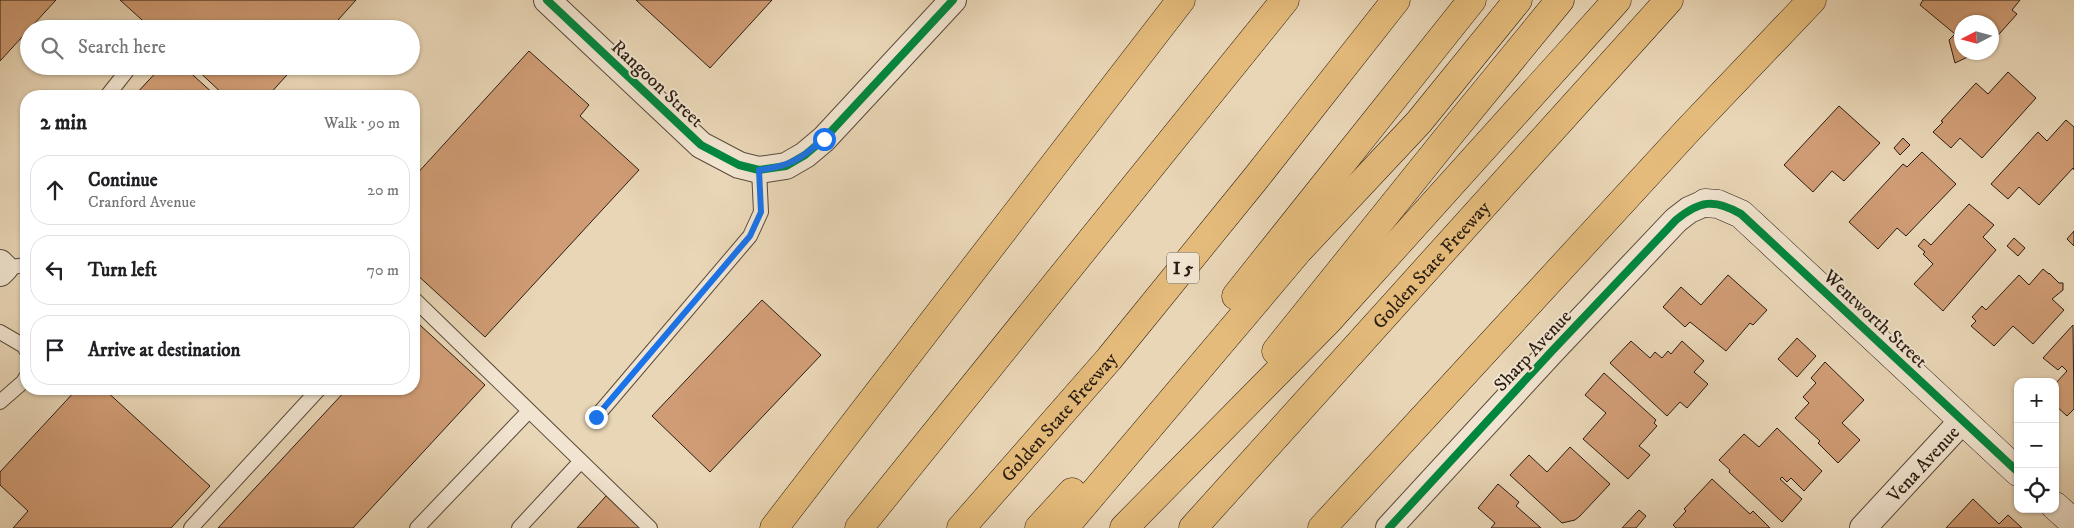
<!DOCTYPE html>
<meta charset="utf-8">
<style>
body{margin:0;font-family:"IM FELL DW Pica",serif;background:#f6f6f6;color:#202124}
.controls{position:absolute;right:15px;bottom:15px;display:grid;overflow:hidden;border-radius:10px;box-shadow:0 1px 4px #0004}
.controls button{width:45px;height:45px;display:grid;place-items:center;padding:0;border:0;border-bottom:1px solid #e0e0e0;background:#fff;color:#202124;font:25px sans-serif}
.compass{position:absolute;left:1954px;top:15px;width:45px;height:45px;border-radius:50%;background:#fff;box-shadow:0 1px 4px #0004;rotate:264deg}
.stop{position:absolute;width:15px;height:15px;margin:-11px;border:4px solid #1a73e8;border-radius:50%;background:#fff}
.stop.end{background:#1a73e8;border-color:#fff;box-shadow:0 1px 5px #0008}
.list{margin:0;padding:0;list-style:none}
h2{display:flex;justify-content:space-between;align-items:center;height:65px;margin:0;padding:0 20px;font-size:21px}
h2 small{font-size:16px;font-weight:400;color:#757577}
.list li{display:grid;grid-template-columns:32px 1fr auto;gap:15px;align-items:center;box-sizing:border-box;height:70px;margin:0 10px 10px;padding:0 10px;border:1px solid #e0e0e0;border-radius:20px}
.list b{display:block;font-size:19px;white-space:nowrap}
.list p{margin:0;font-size:16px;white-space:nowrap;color:#757577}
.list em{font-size:16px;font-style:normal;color:#757577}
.icon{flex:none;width:28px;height:28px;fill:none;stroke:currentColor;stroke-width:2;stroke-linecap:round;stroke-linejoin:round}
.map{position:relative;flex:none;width:2074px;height:528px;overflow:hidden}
.search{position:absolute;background:#fff;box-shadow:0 1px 4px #0004;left:20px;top:20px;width:400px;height:55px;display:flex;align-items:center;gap:12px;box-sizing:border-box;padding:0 18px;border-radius:28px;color:#757577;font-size:19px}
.panel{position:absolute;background:#fff;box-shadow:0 1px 4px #0004;left:20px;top:90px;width:400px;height:305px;border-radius:20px}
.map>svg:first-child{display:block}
.building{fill:#d09c75;stroke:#2a1d11}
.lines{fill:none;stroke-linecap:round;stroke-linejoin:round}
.lane-casing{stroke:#5a4b3a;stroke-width:16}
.street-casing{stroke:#5a4b3a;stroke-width:28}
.secondary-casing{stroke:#2a1d11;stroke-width:29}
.highway-casing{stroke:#2a1d11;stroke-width:29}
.lane{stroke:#f1e4d0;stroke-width:14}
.street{stroke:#f1e4d0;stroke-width:26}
.secondary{stroke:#f1e4d0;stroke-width:28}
.highway{stroke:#e4bb7b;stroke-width:28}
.cycleway-casing{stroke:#f1e4d0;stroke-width:11}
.cycleway{stroke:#00873e;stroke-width:8}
.route{stroke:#1a73e8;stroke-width:6}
.labels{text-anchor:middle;stroke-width:4;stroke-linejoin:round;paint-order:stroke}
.shield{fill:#f1e4d0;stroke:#66594a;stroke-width:1}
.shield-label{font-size:18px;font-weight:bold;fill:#2a1d11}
.street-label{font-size:19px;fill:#2a1d11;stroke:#f1e4d0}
</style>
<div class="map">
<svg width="2074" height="528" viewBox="0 0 2074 528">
<rect width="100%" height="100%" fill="#e9d6b6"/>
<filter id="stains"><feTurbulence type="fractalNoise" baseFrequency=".004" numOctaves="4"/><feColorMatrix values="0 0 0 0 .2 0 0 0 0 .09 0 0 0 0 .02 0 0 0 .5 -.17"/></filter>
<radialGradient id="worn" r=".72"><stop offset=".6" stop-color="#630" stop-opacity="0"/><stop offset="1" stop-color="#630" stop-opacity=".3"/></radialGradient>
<!-- building -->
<path class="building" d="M0,0H56L0,61Z
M120,0H356L330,29H152Z
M636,0H772L710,68Z
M1923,0H2020L2012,10L2017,14L1992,42V22H1962V52H1978L1955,63L1949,40L1955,34L1920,5Z
M529,51L589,105L580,116L639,170L485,337L414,272V177Z
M162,66H183L216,96H134Z
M193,66H295L268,96H225Z
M2008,72L2036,98L1982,158L1960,138L1951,148L1933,132L1943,122L1941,121L1976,83L1988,94Z
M1839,106L1880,143L1844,181L1832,171L1813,192L1784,165Z
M2066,120L2074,127V170L2073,168L2039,205L2019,187L2008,199L1991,184L2038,132L2047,141Z
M1903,138L1910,145L1900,155L1894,148Z
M1922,152L1956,184L1906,236L1897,228L1878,249L1849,222L1903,164L1907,167Z
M1969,204L1994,225L1983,237L1996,250L1943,311L1914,284L1933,264L1923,254L1925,252L1918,246L1924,239L1931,245Z
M2074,231V246L2067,239Z
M2014,238L2025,248L2018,256L2007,246Z
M2043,269L2049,274V273L2059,283H2063V290L2052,299L2064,310L2033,344L2013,326L1994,346L1971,326L1976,321L1972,317L1982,306L1986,310L2019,275L2029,285Z
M1728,275L1767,310L1753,325L1750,323L1726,351L1690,322L1685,327L1663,307L1681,287L1701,305Z
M762,300L821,355L710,472L652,416Z
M420,325L485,385L353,528H218L347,389H414V326Z
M2073,325L2074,409L2067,416L2055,405V384L2067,371L2062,366L2058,370L2043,358Z
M1797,338L1816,356L1797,377L1778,359Z
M1631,341L1650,358L1655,352L1662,358L1668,351L1671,354L1682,341L1704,361L1694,372L1708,384L1687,408L1680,402L1667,416L1610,363Z
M1825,362L1864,400L1842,423L1860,440L1838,463L1818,443L1820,441L1795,418L1809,403L1803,397L1816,383L1811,378Z
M1604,373L1656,420L1654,423L1657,426L1639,446L1650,455L1628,479L1583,439L1606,413L1585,395Z
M77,389H104L210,486L171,528H13L28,511L0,485V472Z
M1777,428L1822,471L1804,491L1791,478L1787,482L1782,477L1780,479L1802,499L1782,522L1729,472L1730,470L1719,460L1744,434L1759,447Z
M1570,447L1610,484L1580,516L1575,520L1562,523L1510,475L1529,455L1547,472Z
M1712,479L1750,514L1753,511L1770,528H1676L1673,525L1686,511L1684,509Z
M1498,484L1519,502L1516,506L1541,528H1491L1495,523L1478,508Z
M606,496L640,528H577Z
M1973,499L1999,524L2008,515L2022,528H1946Z
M1639,510L1646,516L1636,528H1622Z"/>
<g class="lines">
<!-- lane casing -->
<g class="lane-casing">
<path id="lane" d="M107,96L126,72
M5,268L26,265
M414,299L650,528
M0,332L24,346L26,350
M0,402L23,382L26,377
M596,417L750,236L761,212L759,170
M191,528L319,389
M417,528L529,411
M519,528L581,461"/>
</g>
<!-- street casing -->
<g class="street-casing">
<g id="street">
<path d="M547,0L701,145L739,165L759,170L786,166L805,155L824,139L953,0"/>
<path d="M0,263L5,268L0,273"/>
<path d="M1389,528L1552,351L1676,220L1689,210L1705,203"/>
<path id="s1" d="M1863,528L1962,421"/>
</g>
</g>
<!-- secondary casing -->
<g class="secondary-casing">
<path id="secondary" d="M1705,203L1718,204L1741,214L2018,472
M2055,506L2074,523"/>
</g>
<!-- highway casing -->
<g class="highway-casing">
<g id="highway">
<path d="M1236,296L1472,0"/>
<path d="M1276,351L1447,138L1560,0"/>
<path d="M774,528L1181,0"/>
<path d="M859,528L1285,0"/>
<path id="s2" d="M961,528L1109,359L1256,178L1396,0"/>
<path d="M1039,528L1072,492"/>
<path d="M1064,528L1299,250L1419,122L1518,0"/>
<path d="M1124,528L1328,321L1617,0"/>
<path id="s3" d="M1193,528L1669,0"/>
<path d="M1322,528L1689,129L1812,0"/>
</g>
</g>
<!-- lane -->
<use href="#lane" class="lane"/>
<!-- street -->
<use href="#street" class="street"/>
<!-- secondary -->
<use href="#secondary" class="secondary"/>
<!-- highway -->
<use href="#highway" class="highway"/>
<!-- cycleway casing -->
<g class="cycleway-casing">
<path id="cycleway" d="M547,0L701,145L739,165L759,170L786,166L805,155L824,139L953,0
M1389,528L1552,351L1676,220C1699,201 1714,198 1741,214L2018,472"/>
</g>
<!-- cycleway -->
<use href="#cycleway" class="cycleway"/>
</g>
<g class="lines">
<!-- route -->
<path class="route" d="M596,417L750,236L761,212L759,170C791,166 800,159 824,139"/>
</g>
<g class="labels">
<!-- shield labels -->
<rect class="shield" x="1167" y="252.5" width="32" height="31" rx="4"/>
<g class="shield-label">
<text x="1183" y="274">I 5</text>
</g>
<!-- street labels -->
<g class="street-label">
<text transform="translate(658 83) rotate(43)" y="7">Rangoon Street</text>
<text dy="7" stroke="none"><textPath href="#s3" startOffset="355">Golden State Freeway</textPath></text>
<text transform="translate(1876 318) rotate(43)" y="7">Wentworth Street</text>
<text transform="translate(1532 350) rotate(-47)" y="7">Sharp Avenue</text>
<text dy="7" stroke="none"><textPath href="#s2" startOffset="148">Golden State Freeway</textPath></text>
<text dy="7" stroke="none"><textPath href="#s1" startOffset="88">Vena Avenue</textPath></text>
</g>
</g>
<rect width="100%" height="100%" filter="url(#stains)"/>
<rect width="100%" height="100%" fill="url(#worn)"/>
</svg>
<div class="controls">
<button>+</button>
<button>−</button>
<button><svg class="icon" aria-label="locate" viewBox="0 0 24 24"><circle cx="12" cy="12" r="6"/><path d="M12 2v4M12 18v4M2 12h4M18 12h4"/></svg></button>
</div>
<svg class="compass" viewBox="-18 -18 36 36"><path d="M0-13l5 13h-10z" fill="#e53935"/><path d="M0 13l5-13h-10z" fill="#757577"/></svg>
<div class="stop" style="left:824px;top:139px"></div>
<div class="stop end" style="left:596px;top:417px"></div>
<div class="search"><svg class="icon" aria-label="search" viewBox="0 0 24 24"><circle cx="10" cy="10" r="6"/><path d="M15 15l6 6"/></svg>Search here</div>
<section class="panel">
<h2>2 min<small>Walk · 90 m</small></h2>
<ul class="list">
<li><svg class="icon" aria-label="ahead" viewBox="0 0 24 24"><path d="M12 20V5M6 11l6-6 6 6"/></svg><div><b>Continue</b><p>Cranford Avenue</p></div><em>20 m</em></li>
<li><svg class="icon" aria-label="left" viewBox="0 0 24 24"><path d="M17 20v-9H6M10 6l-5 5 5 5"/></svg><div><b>Turn left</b></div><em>70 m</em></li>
<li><svg class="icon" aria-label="arrive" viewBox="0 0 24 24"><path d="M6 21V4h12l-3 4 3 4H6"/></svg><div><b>Arrive at destination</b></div></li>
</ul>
</section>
</div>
